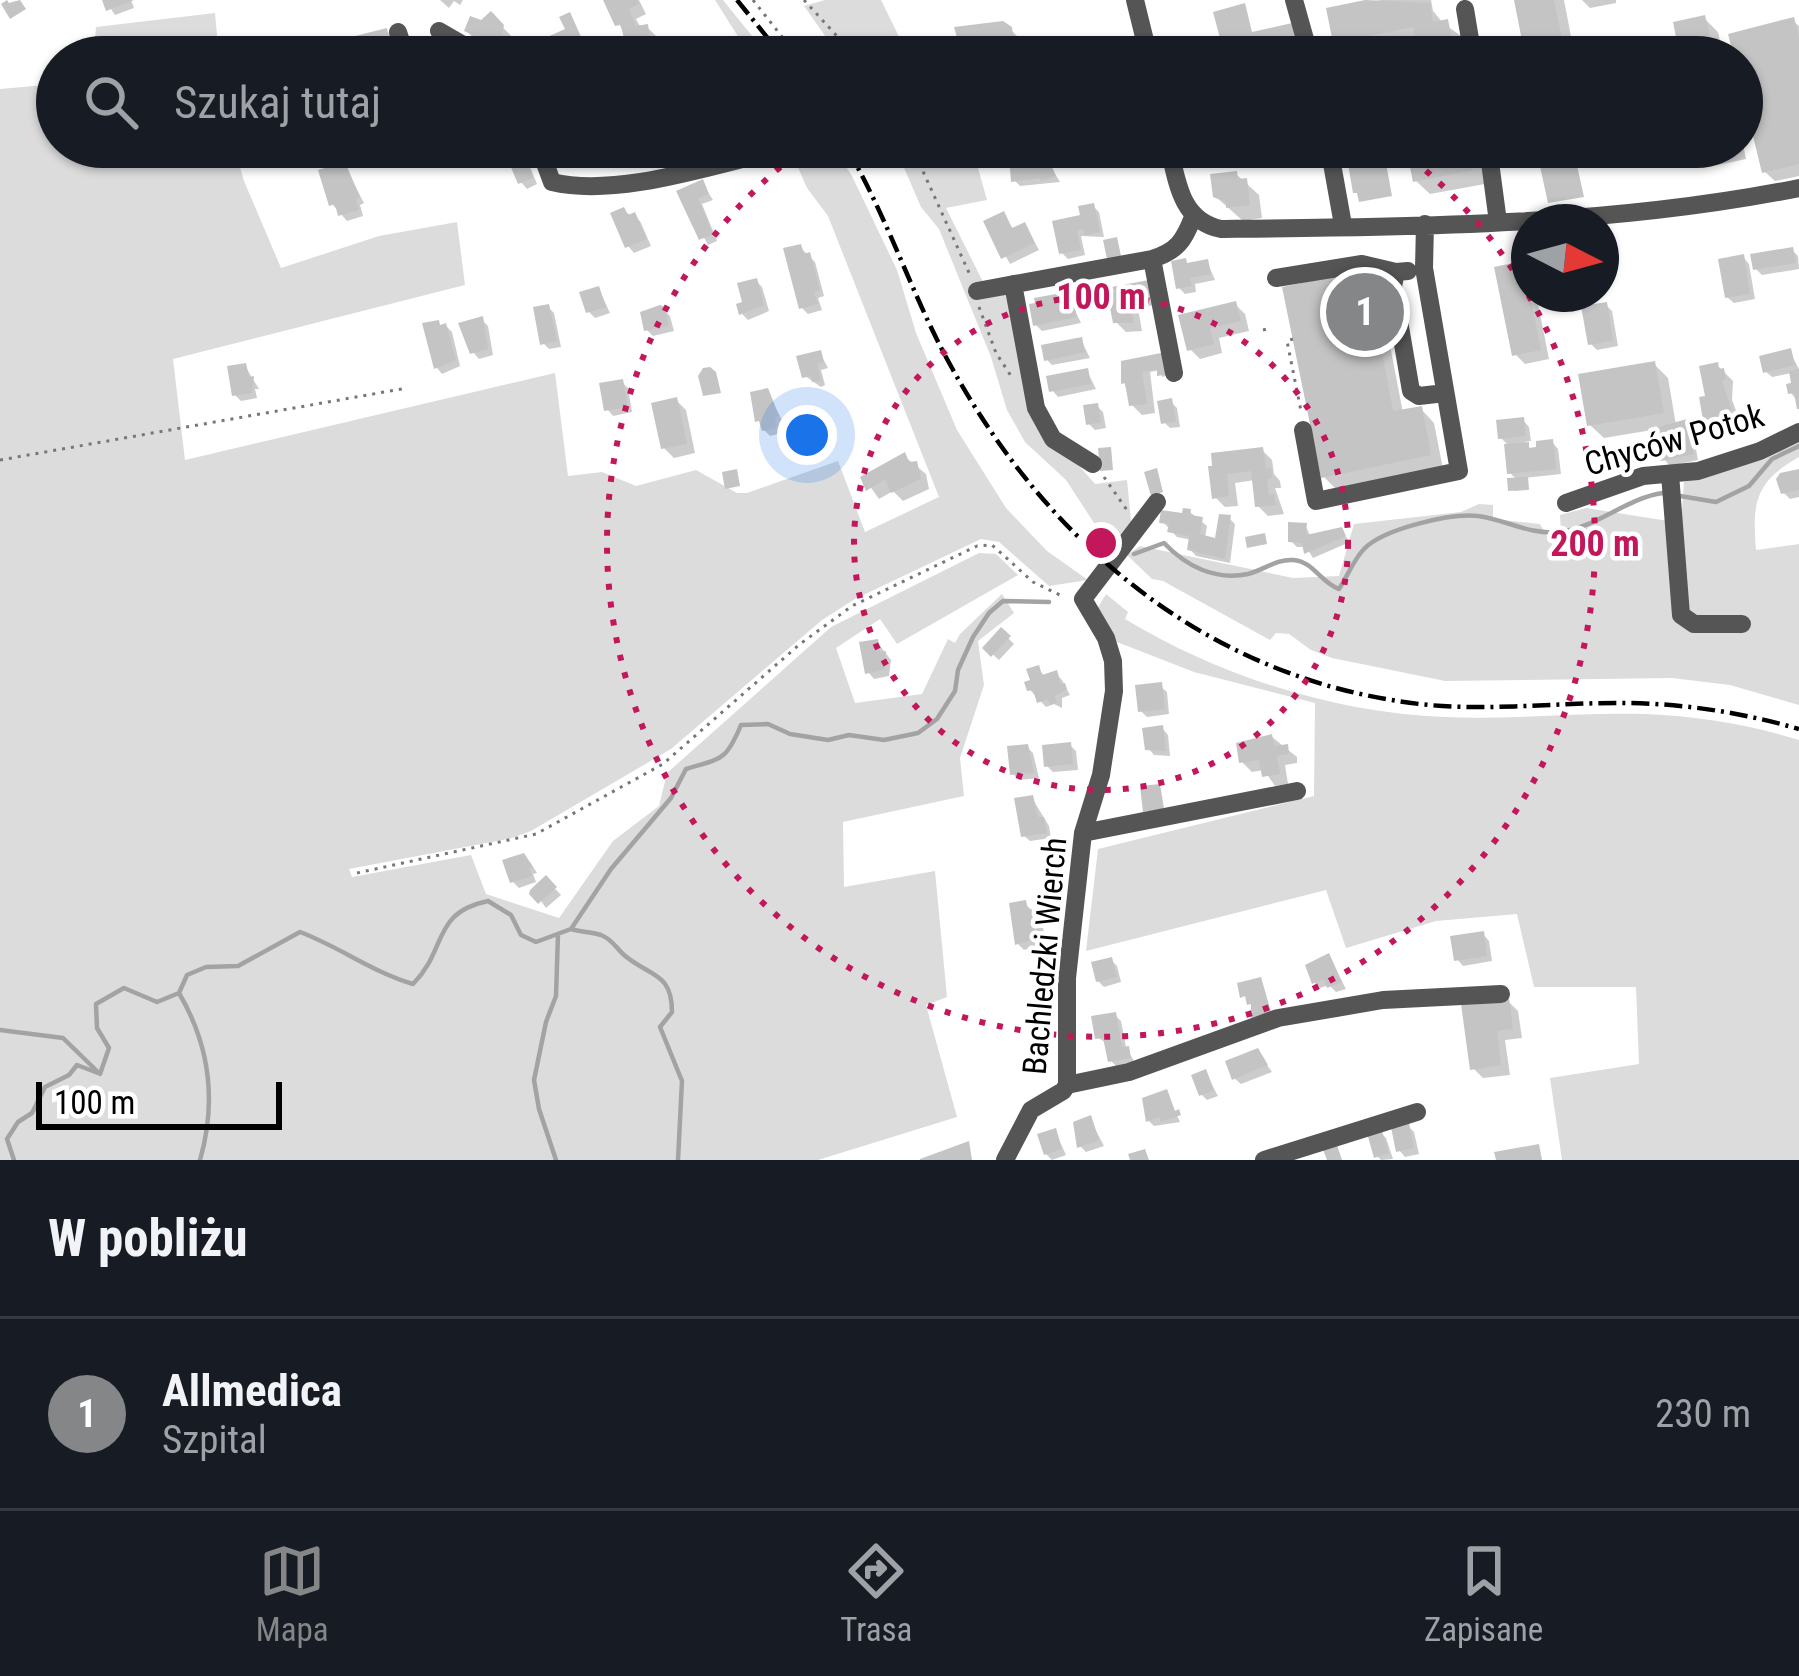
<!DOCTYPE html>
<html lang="pl">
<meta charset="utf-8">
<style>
body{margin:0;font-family:"Roboto Condensed",sans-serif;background:#242831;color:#f1f3f6}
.compass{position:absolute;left:1511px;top:204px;width:108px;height:108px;border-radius:50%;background:#171b24;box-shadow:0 3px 9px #0004;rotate:96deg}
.scale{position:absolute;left:36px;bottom:30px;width:246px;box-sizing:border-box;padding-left:12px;border:6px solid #000;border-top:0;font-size:33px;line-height:42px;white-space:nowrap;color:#000;-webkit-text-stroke:9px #fff;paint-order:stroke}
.you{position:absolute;left:807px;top:435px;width:42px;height:42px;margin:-30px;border:9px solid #fff;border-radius:50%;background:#1a73e8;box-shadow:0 0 0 18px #1a73e833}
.badge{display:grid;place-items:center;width:78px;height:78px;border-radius:50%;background:#858687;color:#fff;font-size:39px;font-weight:700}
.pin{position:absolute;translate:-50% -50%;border:6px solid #fff;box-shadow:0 3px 12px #0006}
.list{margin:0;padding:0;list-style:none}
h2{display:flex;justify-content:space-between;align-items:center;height:156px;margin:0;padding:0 48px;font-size:51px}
h2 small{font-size:39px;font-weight:400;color:#9ea1a6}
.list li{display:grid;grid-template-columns:78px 1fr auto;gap:36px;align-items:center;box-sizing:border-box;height:192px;padding:0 48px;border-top:3px solid #363941}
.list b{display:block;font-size:45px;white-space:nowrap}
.list p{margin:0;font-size:39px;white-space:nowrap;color:#9ea1a6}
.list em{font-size:39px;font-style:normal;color:#9ea1a6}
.icon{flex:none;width:66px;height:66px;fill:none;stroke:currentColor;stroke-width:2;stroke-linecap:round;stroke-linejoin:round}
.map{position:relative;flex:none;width:1799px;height:1160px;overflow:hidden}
.search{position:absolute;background:#171b24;box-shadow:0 3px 9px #0004;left:36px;right:36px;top:36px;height:132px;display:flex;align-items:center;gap:30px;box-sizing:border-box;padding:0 42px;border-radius:66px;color:#9ea1a6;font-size:45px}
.sheet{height:348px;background:#171b24}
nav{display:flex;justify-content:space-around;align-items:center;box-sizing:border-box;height:168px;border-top:3px solid #363941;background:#171b24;font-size:33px;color:#9ea1a6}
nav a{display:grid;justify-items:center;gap:6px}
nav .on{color:#858687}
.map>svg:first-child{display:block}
.green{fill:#dcdcdc}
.shadow{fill:#0003}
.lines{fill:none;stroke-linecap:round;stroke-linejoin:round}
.stream{stroke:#a3a3a3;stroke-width:4.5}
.building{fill:#c4c4c4}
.path{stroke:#777;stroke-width:3;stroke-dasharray:3 6;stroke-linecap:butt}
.minor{stroke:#555;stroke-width:18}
.rail{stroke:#000;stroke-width:4.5;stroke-dasharray:18 6 3 6;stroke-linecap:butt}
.ring{fill:none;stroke:#c2185b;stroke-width:6;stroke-dasharray:6 12}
.labels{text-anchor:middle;stroke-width:9;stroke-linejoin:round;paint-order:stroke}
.street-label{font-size:33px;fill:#000;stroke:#fff}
.centre{fill:#c2185b;stroke:#fff;stroke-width:6}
.ring-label{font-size:36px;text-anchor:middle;font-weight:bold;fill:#c2185b;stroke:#fff;stroke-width:9;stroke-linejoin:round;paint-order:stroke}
</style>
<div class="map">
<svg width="1799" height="1160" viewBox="0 0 1799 1160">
<rect width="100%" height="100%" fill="#fff"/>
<!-- green -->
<path class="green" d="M715,0H723L769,57H751Z
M825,0H881L909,57H840L804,6Z
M215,13L219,57H94L96,27Z
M57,84V147H234L244,181L281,268L379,236L457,222L465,285L173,359L185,460L555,373L568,476L602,472L636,486L696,470L737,493H747L838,461L865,532L939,497L828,216L807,188L789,147H833L852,176L897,270L916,333L957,430L1006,508L1047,551L1088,580L1049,586L999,542L981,539L855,599L822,620L671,749L531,831L512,838L349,869L352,877L471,855L486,894L559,918L613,841L659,806L667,773L831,627L979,553L996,554L1018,575L897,644L880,619L836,648L855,703L922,694L948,639L955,643L960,634L1002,594L1014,613L978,641L984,685L960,758L964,796L843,822L844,887L935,871L947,997L926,1005L957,1117L818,1160H0V89Z
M895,147H972L987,200L946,208L989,294L1010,293L1032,412L1095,484L1127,480L1132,531L1118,548L1098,529L1066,480L1025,442L1007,410L991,357L939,229L921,207Z
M1799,441V457C1755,482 1752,502 1756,550L1799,544V705L1730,685L1672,678L1445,681L1332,658L1311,650L1289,634L1276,633L1270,640L1163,581L1152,579L1127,555L1140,546L1293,578L1339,576L1354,524L1461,512L1479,504L1493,505V519L1540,524L1553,546L1562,548L1560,515L1586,508L1681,523L1684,482L1765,459Z
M1106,594L1128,612L1125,619C1219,676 1335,713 1445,717C1512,720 1579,712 1646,714C1698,716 1750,725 1799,740V1160H1562L1550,1078L1639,1064L1636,987H1534L1517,914L1436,921L1346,948L1326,890L1086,951L1098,849L1314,796L1315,703L1194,672L1117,642L1101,623L1097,609Z"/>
<!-- shadow -->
<path class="shadow" d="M105,0H131L134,8L115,15Z
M440,0H463L460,5L454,1L449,8Z
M612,0H639L646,14L636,19L641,28L647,27L657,37L660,57H634L630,53Z
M1381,0H1431L1433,11L1443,23L1461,36L1465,57H1422L1419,42L1350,55L1336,41L1330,10Z
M1517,0H1564L1574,52L1538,57L1526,45Z
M1582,0H1616V3L1590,8Z
M491,15L513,38L515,57H490L467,31Z
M569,15L590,55L587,57H562L553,48L569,31Z
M1704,18L1718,32L1724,57H1684Z
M1793,21L1799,26V176L1775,181L1765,172L1742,79V57H1737Z
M1010,29L1021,40L1023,56L1006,57L999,50L970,57L964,50L958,30Z
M387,31L408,57H358Z
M1742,140L1746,159L1718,165L1705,151L1704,147H1742Z
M510,147H534L539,159L529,164L537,184L527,189L521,182Z
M585,147H604L606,152L592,156Z
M1089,147H1116L1117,151L1106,154L1109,162L1102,164Z
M1422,147H1482L1485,184L1430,194L1416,181Z
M1047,161L1060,182L1020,186L1014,180Z
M344,165L364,203L360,205L363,216L347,221L332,204Z
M1236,174L1259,195L1262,218L1243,221L1215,196Z
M702,183L713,200L702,204L717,241L708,245L680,193Z
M1093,206L1099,212L1104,237L1081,236L1085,255L1068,259L1062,253Z
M624,211L640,221L651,246L634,253L628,246Z
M1003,215L1014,230L1025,225L1039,250L1010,264L987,223Z
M800,247L815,262L824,296L818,298L822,310L808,314L802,308Z
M1792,250L1798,256L1799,269L1762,275L1756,269Z
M1743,257L1749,264L1755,299L1734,303L1727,297Z
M1207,262L1215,280L1195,284L1196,292L1185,294L1179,288Z
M1522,264L1529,271V294H1536L1549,359L1525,364L1515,354Z
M1357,274L1377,293L1384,314L1403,413L1421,409L1434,423L1443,469L1337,490L1323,476Z
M756,281L762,287L769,311L748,320L742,314Z
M1148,283L1160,304L1138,308L1142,331L1126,332L1116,322L1110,291Z
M599,289L610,313L595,318L589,312Z
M1072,304L1081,323L1042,331L1036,325Z
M1235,304L1245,314L1249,331L1219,338L1222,353L1200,359L1190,349L1182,317Z
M1606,305L1612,311L1618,346L1597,350L1591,344Z
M548,307L554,313L561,347L549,349L543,343Z
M664,310L670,316L674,331L653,336L647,330Z
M482,320L488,326L493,355L479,359L473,352Z
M446,326L452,332L460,366L442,374L437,368L442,327Z
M1081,340L1090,358L1052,365L1046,359Z
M1790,352L1799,369V403L1791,393L1792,373L1772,377L1765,371Z
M820,353L828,368L821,370L825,385L821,387L805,376Z
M1168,358L1169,375L1162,377L1160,370L1150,372L1155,413L1142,415L1132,405L1124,382V363Z
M1654,364L1668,378L1676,425L1686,422L1692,428L1698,460L1670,466L1664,459L1658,429L1604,438L1590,425Z
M1717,365L1733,381L1732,400L1740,421L1715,428L1705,418Z
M245,366L259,389H255L257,398L241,401L235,395Z
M1087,371L1096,389L1058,397L1052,390Z
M622,382L628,388L632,412L613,416L607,409Z
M767,391L783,422L779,423L782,433L770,436L764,430Z
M676,400L686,410L695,453L674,458L664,448Z
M1171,402L1177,408L1180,427L1170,428L1164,422Z
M1097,406L1103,412L1106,428L1095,430L1088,423Z
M1523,420L1529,427L1531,441L1524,442L1533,451L1552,442L1558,449L1561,474L1524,478L1529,490L1513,491L1517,480L1509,472L1507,444L1500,437Z
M1262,450L1272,460L1274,474L1280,481L1281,488H1275L1284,514L1268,516L1258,506L1255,480L1235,483L1238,506L1225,507L1215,497L1211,469Z
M904,456L926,474L929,489L903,501L893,491L879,499L864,478Z
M1799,472V497L1790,499L1783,492Z
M1190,512L1207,526L1205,538L1218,542L1229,518L1235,524L1230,563L1196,556L1190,549L1192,540L1177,537L1162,521Z
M1305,525L1311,537L1341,530L1350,542L1313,558L1306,547H1297L1291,541Z
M1002,632L1014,644L999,660L986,648Z
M877,642L891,660L889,676L874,679L868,672Z
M1038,668L1045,677L1056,674L1062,680L1070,695L1062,698V708L1054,704L1046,707L1030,690Z
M1160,686L1167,692L1169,714L1147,717L1141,711Z
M1162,728L1168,735L1170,756L1154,755L1148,748Z
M1272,737L1297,757V763L1285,765L1288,784L1275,786L1264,770L1252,772L1242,762Z
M1070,745L1076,751L1078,770L1053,772L1047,766Z
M1027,747L1033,753L1039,778L1019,780L1013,774Z
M1032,798L1049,826L1051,838L1030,841L1023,835Z
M530,862L537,873L533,874L536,882L519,888L513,882Z
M546,879L561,895L546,908L533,890Z
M1025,904L1041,918L1046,943L1024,950L1018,944Z
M1483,934L1489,941L1492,961L1463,966L1457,959Z
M1329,956L1346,989L1336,992L1329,985L1320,988L1314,982Z
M1111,960L1117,966L1121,982L1104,987L1098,981Z
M1508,1001L1518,1011L1522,1038L1505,1040L1510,1075L1483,1078L1473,1068Z
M1115,1015L1121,1021L1126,1047L1135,1063L1117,1067L1111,1061L1107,1043L1098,1038Z
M1257,1051L1272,1072L1241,1084L1234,1078Z
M1205,1072L1218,1096L1207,1100L1201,1094Z
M1166,1092L1180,1122L1154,1126L1148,1120Z
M1090,1119L1104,1146L1086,1152L1080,1146Z
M1408,1126L1414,1132L1419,1154L1405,1157L1399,1150Z
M1055,1131L1066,1155L1052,1160L1046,1154Z
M1380,1132L1386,1138L1393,1159L1381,1160L1377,1156Z"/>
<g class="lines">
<!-- stream -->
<path class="stream" d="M1680,496L1716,502L1749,486L1772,459L1799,446
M1134,554L1164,543C1186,566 1215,581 1248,574C1264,570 1276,559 1293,560C1313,561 1321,583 1339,589C1347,577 1354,559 1364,549C1383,529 1450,513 1478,516C1507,520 1529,535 1559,532C1597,528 1626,498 1663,493
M571,929C581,932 592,932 601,935C612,939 616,948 624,955C650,977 672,972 672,1012L660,1027L682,1081L678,1160
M179,993C210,1046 217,1101 200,1160
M0,1030L63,1038L100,1074L109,1048L97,1028L96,1004L124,988L157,1002L179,993L187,975L206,967L238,966L300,932C340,947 372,972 413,984C448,949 431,913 488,901L511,915L521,935L536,942L571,929L611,869L671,798L686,769C722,758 726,761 741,725L768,724L790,734L828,740L849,735L884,740L918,733L937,719L955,691L958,670L973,637L989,613L1003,601L1049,602
M14,1160L7,1139L18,1122L32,1113L45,1087L69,1075L77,1065L98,1073
M556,1160L539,1109L534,1080L546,1022L556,996L558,934"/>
</g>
<!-- building -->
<path class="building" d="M7,0L9,3L20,0L26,9L10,19L1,4Z
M102,0H134L106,11Z
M603,0H637L639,4L629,9L636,26L648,24L651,49L628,55L622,30L620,25L615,26Z
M1365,0L1430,3L1433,22L1448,19L1455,57H1419L1413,27L1333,43L1326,8Z
M1514,0H1554L1562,38L1523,46Z
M1245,3L1252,32L1297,22L1305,57H1225L1213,12Z
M491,11L504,25L502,34L508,38L504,44L510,48L504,57L494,52L486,54L470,43L475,36L464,31L470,16L481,20Z
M570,12L586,48L574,53L576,57L557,56L545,38L565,29L559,17Z
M1705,15L1715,57H1680L1673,22Z
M1794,17L1799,37V164L1762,173L1742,91V57H1734L1728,34Z
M1003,21L1012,27L1014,47L994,49L993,41L974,43L975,50L961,52L954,27Z
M387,28L390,48L383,49L384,57H354L351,37Z
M309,37L315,57H265L264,45L276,43L277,47L293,40V44Z
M507,147H533L535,153L525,157L533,178L518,184L505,153L509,151Z
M1345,147H1383L1392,196L1359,202L1357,193H1353Z
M1406,147H1480V149L1469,151L1473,170L1413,182Z
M1573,147L1584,197L1548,203L1536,148Z
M1600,147H1631L1634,162L1605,168Z
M1035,157L1036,162L1048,158L1056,176L1041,181L1040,178L1011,182L1010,168Z
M345,162L360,197L356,199L359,210L338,216L335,204L329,206L318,170Z
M1237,171L1238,179L1247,178L1250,205L1226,208V202L1213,197L1210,174Z
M703,179L709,194L698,198L713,234L699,240L676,191Z
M1094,203L1100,232L1085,235L1083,229L1077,231L1081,250L1059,254L1052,221L1080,215L1078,206Z
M624,207L628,215L635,212L647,239L625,248L610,213Z
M1004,211L1012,228L1025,222L1035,243L1001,259L983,221Z
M1117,237L1121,256L1107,259L1103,240Z
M801,244L804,254L810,252L820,290L814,292L818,304L799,309L783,248Z
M1793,247L1796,263L1753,270L1750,254Z
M1744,254L1750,294L1725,298L1718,259Z
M1186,258L1187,263L1208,259L1211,274L1190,278L1192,286L1176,289L1171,261Z
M1523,261L1541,350L1512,356L1494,267Z
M1358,271L1366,280L1372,298L1393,411L1422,406L1431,455L1321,478L1282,287Z
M757,278L764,305L739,315L736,304L742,302L737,283Z
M1149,280L1152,295L1129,299L1134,323H1113L1106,288Z
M599,286L606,307L586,313L579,292Z
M1056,294L1066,302L1073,300L1077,317L1033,326L1029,304L1035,303L1034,298Z
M1236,301L1241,321L1210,328L1214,344L1187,351L1178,315Z
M1607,302L1613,341L1588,345L1581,306Z
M549,304L557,341L540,345L533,307Z
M660,305L665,307L669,326L644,331L640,312Z
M483,316L488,349L470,354L458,323Z
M439,320L440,325L446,323L456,360L434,369L422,323Z
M1082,337L1085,352L1044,361L1041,345Z
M1791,348L1795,365L1763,373L1759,356Z
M821,350L824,362L817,364L821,380L812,382L811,376L802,378L796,356Z
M1166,352L1168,374L1157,376V369L1142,372L1147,404L1129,406L1125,383L1121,384V361Z
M1655,361L1664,413L1587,426L1578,374Z
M1718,362L1719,369L1724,368L1726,380L1722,381L1732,411L1703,420L1699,397L1705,396L1699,366Z
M246,363L249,377L254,376L252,393L232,396L227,366Z
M710,367L716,372L721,393L703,396L698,376L703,368Z
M1088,368L1091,384L1049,392L1046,376Z
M1799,369V409H1797L1794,393L1788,394L1786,384L1791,383L1789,371Z
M623,379L628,407L604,411L599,383Z
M768,388L779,416L775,417L777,428L762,431L759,421L755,422L750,392Z
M677,397L687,444L661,449L651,403Z
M1172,398L1176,421L1161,424L1157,401Z
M1098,403L1101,422L1086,425L1083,405Z
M1524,417L1526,436L1498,439L1496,420Z
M1687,419L1694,454L1661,461L1655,428Z
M1553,439L1556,469L1507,474L1504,444L1529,442V448L1536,447V441Z
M1111,447L1113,470L1100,471L1098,448Z
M1263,447L1266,469L1271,468L1272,478L1267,479L1269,495L1274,494L1276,505L1255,507L1251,471L1227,474L1229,496L1212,499L1208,466H1212L1211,453Z
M905,452L909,462L917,461L921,479L891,493L885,479L866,491L860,477Z
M1157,468L1163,492L1151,496L1144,472Z
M737,469L740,486L725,489L722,472Z
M1799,469V490L1781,494L1776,479L1780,473Z
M1528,477L1529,489L1508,491L1507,478Z
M1183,508L1191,509L1190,515L1203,517L1200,534L1215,538L1219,514L1231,515L1225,559L1187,550L1189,536L1167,532L1169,524L1159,523L1161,510L1182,513Z
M1288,522L1307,523L1306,535L1342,527L1346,536L1304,554L1302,543L1288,542Z
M1265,533L1267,544L1247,548L1245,537Z
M1001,627L1011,636L991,657L982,648Z
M878,639L880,652L886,651L884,670L865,674L859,642Z
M1039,665L1042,675L1057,670L1061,684L1065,683L1067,689L1055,696L1057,703L1050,705L1048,699L1037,703L1033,690L1027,691L1024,682L1030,680L1026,669Z
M1162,682L1165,709L1138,712L1135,685Z
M1163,725L1166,751L1145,750L1142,728Z
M1272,734L1274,746L1288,744L1289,754L1277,756L1280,774L1262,777L1259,760L1239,763L1236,743Z
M1071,742L1073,764L1044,767L1042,745Z
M1028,744L1034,773L1010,775L1007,746Z
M1160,784L1164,809L1143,812L1140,786Z
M1033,795L1038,817H1044L1047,833L1021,837L1014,798Z
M524,853L533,867L529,868L532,876L510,883L502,860Z
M546,875L557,887L538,904L529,894L530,890Z
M1026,900L1028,910L1035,909L1041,937L1015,945L1009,903Z
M1484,931L1487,956L1454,961L1450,936Z
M1329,953L1342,982L1327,988L1324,979L1312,984L1305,965Z
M1112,957L1117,977L1096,982L1091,962Z
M1261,977L1271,1012L1251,1018V1004L1247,1005L1245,996L1240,998L1237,983Z
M1509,998L1513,1029L1497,1031L1501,1065L1470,1070L1461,1004Z
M1116,1012L1122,1047L1129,1046L1131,1058L1108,1062L1103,1038L1095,1039L1091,1016Z
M1258,1048L1268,1065L1232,1080L1225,1061Z
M1206,1069L1214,1090L1199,1096L1191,1075Z
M1167,1089L1175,1111L1179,1109L1181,1115L1161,1122L1159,1117L1146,1122L1142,1098Z
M1091,1115L1099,1140L1077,1148L1073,1122Z
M1409,1123L1414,1148L1396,1152L1391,1127Z
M1056,1128L1062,1149L1044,1155L1037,1134Z
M1381,1128L1389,1153L1374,1158L1367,1133Z
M969,1141L972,1160H920V1159Z
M1336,1142L1342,1160H1327L1322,1147Z
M1539,1144L1542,1160H1496L1494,1152Z
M1145,1149L1149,1160H1130L1128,1154Z"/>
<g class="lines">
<!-- path -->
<path class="path" d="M753,0L798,57
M804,0L856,57
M912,147L970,275
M979,307L996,353L1013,379
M1263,330L1271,328
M1293,339L1287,341L1301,411
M0,460L407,388
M1104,477L1129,513
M357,873L536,834L663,764L800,644L852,606L977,546L992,545L1033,582L1064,597"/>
<!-- minor -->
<path class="minor" d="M1135,0L1149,57
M1294,0L1310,57
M1465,9L1473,57
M439,31L484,57
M398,32L406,57
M682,57L739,48
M1169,147C1177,182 1181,221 1221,229C1415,227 1609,226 1799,188
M1329,147L1343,225
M1488,147L1498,222
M542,155L552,182C619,198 715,164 783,149
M1396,272L1393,286L1411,391L1419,396L1445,393
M1276,278L1362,264L1396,272L1408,271
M1013,284L1036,408L1053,439L1093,464
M977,291L1152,259
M1174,373L1152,259C1177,251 1184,241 1193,217
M1303,430L1316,501L1459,471L1424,268L1425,224
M1670,474L1681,615L1694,624H1742
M1566,503L1643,476L1698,471L1760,451L1799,432
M1083,833L1297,791
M1067,1085L1129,1072L1278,1018L1383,1000L1501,994
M1005,1160L1031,1110L1063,1091L1067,1085V978L1083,833L1101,775L1114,691L1113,661L1106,638L1083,599L1157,502
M1264,1160L1417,1112"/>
<!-- rail -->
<path class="rail" d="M737,0L783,57
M846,147C888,217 912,297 952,368C1053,551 1217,684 1429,705C1496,711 1562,702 1629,703C1687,704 1744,713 1799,729"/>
</g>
<!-- distance rings -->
<g class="ring">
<circle cx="1101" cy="543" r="247"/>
<path d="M1015 57A494 494 0 0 1 1187 57M1398 148A494 494 0 1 1 804 148"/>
</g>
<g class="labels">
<!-- street labels -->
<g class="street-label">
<text transform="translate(1674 439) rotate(-16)" y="12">Chyców Potok</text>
<text transform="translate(1044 956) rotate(-85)" y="12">Bachledzki Wierch</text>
</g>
</g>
<circle cx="1101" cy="543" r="18" class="centre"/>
<g class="ring-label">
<text x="1101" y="309">100 m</text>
<text x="1595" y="556">200 m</text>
</g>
</svg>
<svg class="compass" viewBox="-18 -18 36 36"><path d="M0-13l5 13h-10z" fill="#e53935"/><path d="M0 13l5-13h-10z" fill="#9ea1a6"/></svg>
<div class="scale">100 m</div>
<div class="you"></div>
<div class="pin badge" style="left:1365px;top:312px">1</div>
<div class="search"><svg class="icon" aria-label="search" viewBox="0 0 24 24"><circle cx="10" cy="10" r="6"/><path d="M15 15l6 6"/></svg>Szukaj tutaj</div>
</div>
<section class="sheet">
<h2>W pobliżu<small></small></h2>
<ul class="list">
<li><span class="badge">1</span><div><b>Allmedica</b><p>Szpital</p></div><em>230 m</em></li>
</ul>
</section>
<nav>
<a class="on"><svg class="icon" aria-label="map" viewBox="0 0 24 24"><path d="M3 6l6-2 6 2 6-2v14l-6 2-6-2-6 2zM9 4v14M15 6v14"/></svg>Mapa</a>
<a><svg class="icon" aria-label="directions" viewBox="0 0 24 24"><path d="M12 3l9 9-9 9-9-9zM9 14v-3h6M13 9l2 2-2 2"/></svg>Trasa</a>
<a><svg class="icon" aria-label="saved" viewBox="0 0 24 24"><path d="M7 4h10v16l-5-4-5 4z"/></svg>Zapisane</a>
</nav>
